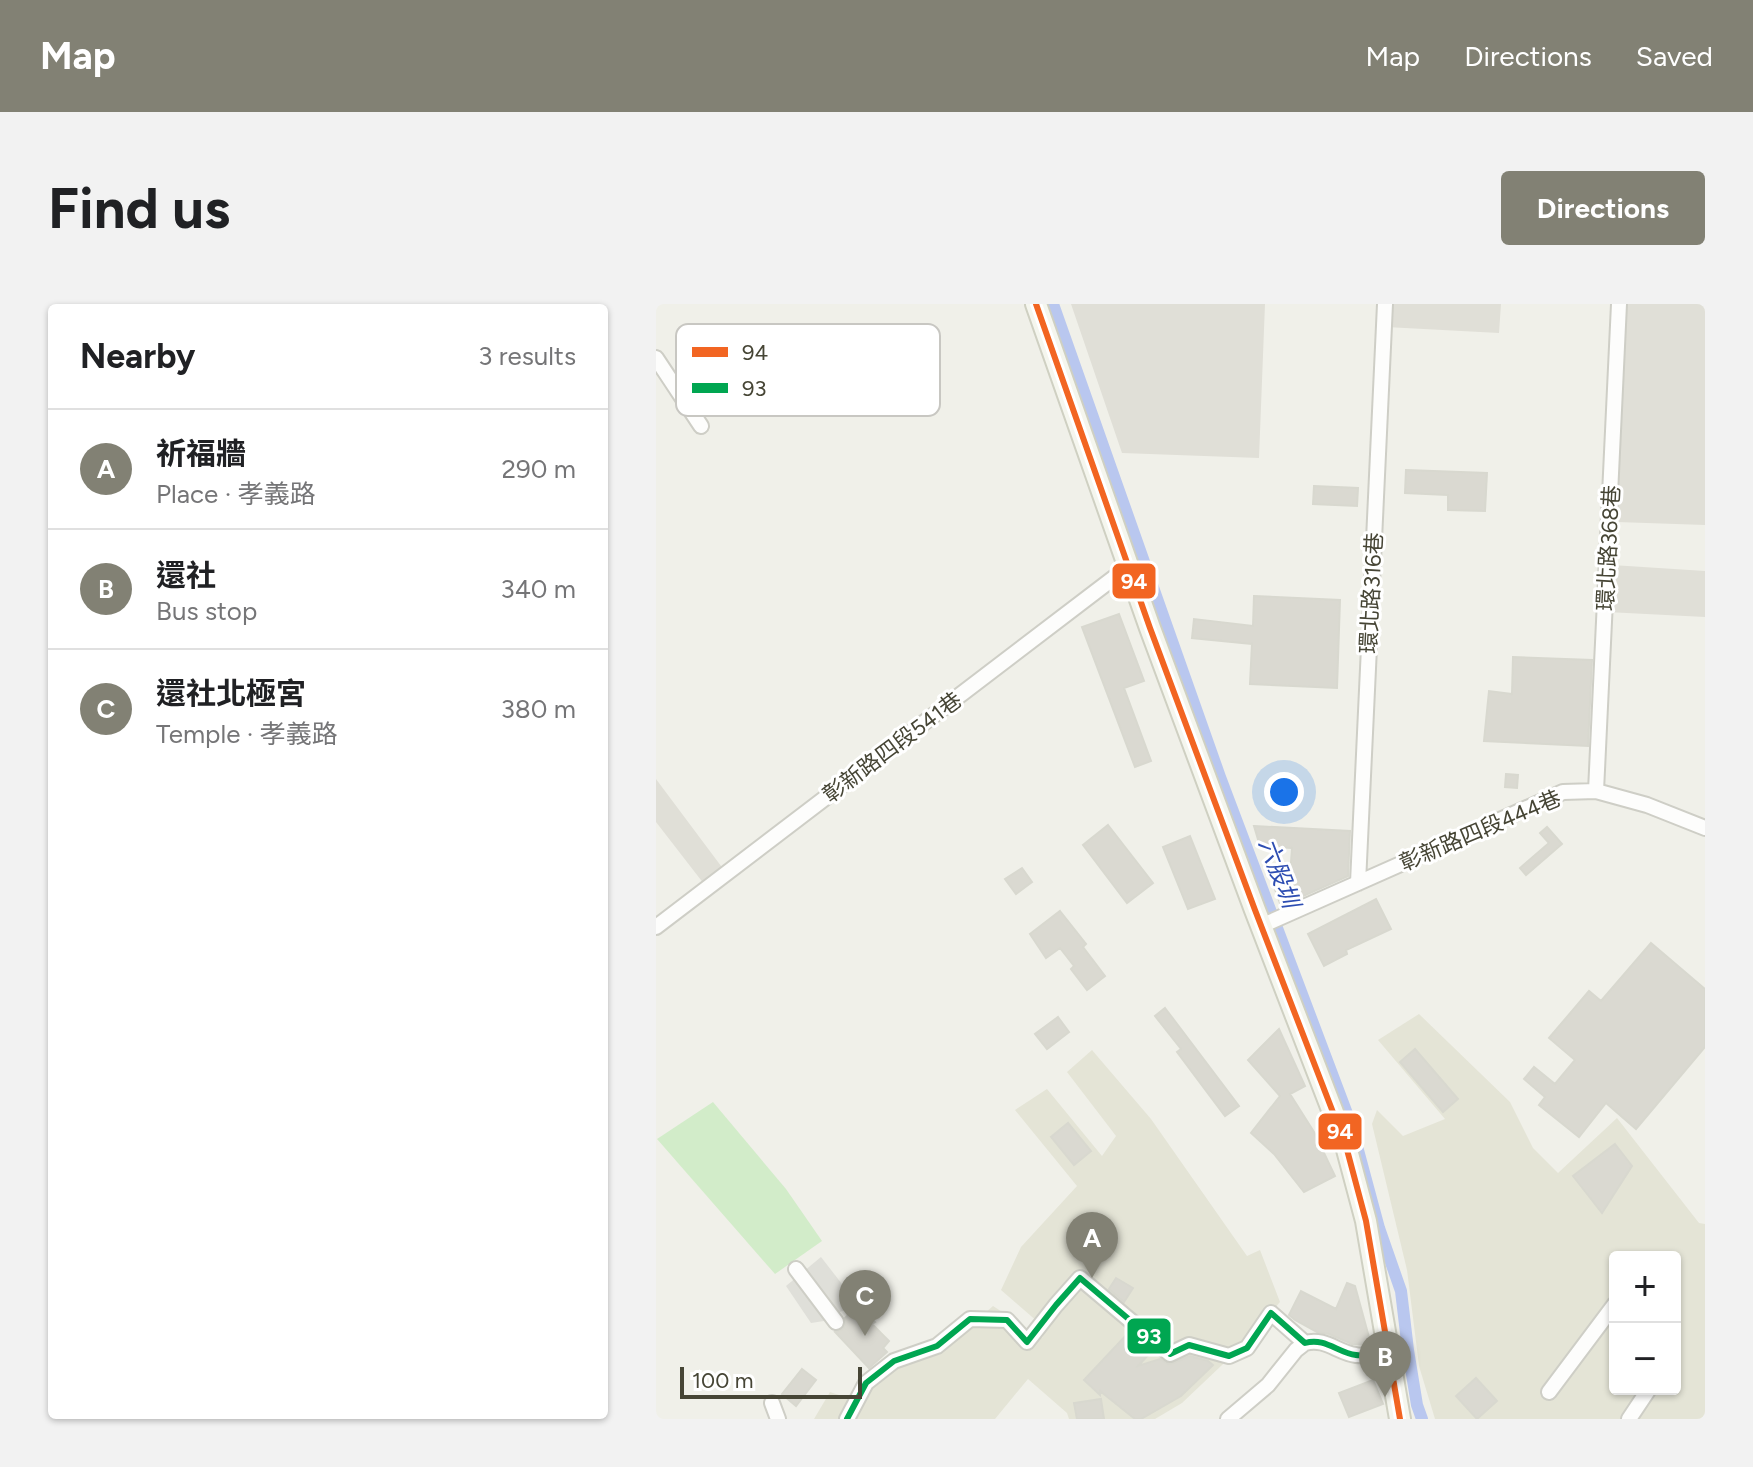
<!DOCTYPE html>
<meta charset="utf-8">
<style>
body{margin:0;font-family:Figtree,"Noto Sans TC",sans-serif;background:#f2f2f2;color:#202124}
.controls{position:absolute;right:24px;bottom:24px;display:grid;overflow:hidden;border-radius:8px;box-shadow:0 2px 6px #0004}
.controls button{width:72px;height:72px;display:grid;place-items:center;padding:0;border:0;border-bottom:2px solid #e0e0e0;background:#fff;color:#202124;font:40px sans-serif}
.scale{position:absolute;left:24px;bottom:20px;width:182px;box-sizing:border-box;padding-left:8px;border:4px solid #464535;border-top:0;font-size:22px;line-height:28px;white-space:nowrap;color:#464535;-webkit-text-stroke:6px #fff;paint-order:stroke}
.you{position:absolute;left:628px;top:488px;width:28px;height:28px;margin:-20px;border:6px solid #fff;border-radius:50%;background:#1a73e8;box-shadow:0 0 0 12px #1a73e833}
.badge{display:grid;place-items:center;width:52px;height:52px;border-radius:50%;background:#828174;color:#fff;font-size:26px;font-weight:700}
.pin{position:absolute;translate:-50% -66px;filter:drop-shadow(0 2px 4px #0008)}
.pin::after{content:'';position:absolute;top:42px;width:28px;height:24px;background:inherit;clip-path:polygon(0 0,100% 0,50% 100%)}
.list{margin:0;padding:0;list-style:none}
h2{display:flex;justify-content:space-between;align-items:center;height:104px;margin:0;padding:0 32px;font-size:34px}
h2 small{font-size:26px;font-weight:400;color:#757577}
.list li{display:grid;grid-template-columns:52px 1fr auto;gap:24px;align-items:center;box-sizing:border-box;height:120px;padding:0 32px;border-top:2px solid #e0e0e0}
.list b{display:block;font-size:30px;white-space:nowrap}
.list p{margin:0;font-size:26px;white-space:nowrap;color:#757577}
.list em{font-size:26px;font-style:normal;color:#757577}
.map{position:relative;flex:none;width:1049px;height:1115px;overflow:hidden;border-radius:8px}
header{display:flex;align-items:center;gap:48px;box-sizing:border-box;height:112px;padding:0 40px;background:#828174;color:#fff}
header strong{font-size:38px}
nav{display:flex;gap:44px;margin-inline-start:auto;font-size:28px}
.intro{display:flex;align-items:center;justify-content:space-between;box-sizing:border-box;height:192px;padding:0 48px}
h1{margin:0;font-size:56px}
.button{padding:20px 36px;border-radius:8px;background:#828174;color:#fff;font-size:28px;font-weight:700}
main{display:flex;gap:48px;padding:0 48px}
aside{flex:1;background:#fff;border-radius:8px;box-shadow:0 2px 6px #0004}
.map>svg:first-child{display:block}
.residential{fill:#e4e4d6;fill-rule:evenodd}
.industrial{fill:#e0dfd7}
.green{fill:#d2ecc9}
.parking{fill:#dfdfd9}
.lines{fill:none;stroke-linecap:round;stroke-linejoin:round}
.canal{stroke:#b9c7ef;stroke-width:12}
.building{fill:#dad9d1;stroke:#d8d8cf;stroke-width:2}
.street-casing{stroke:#cecec6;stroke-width:18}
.secondary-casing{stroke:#cfd0c2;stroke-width:24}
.street{stroke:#fdfdfc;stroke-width:14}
.secondary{stroke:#f5f6ee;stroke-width:20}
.bus-1-casing{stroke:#fff;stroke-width:12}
.bus-2-casing{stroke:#fff;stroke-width:12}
.bus-1{stroke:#f26522;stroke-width:6}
.bus-2{stroke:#00a651;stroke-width:6}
.labels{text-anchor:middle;stroke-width:6;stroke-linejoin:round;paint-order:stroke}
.street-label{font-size:22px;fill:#464535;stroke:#fff}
.water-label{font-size:24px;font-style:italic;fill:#2d4db2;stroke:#fff}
.key{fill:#fff;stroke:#c8c7c2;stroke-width:2}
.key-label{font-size:22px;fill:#464535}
.line-badge{stroke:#fff;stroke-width:3}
.badge-label{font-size:22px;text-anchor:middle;font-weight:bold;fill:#fff}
</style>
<header>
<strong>Map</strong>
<nav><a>Map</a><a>Directions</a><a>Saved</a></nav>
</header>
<div class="intro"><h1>Find us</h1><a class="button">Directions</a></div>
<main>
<aside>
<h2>Nearby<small>3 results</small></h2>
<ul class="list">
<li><span class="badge">A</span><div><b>祈福牆</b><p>Place · 孝義路</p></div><em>290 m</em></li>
<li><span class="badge">B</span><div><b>還社</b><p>Bus stop</p></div><em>340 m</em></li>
<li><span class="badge">C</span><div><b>還社北極宮</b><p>Temple · 孝義路</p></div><em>380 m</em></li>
</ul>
</aside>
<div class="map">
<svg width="1049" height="1115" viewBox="0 0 1049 1115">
<rect width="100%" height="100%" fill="#f0f0e9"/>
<!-- residential -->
<path class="residential" d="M763,710L854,798L877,844L902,869L961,814L1043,919L1049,920V1115H779L763,1062L751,966L716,820L721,806L747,832L789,815L722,736ZM959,953H1019V1085H959Z
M436,746L495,815L591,952L604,946L624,998L585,1043L526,1099L499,1115H413L411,1109L372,1075L339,1115H158L174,1088L201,1097L251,1051L283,1050L337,1002L386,1034L390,1025L345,986L365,943L421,882L359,806L391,785L446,852L460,832L411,768Z"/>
<!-- industrial -->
<path class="industrial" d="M415,0H609L603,154L466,149Z
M731,0H845L843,29L730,23Z
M969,0H1049V221L961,218Z
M956,261L1049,267V313L951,308Z
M0,475L68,566L48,580L0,518Z"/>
<!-- green -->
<path class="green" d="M57,798L130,885L166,937L119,970L1,835Z"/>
<!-- parking -->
<path class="parking" d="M165,953L196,993L188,1006L168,1017L155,1019L130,982Z"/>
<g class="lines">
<!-- canal -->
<path class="canal" d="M397,0L564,473L695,820L723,924L745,987L752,1046L761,1101L766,1115"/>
</g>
<!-- building -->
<path class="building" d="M750,166L831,169L829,207L792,206V191L749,189Z
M658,182L702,184L701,202L657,200Z
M598,292L684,296L681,384L594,380L596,340L536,334L538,315L597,322Z
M463,310L488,377L468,384L495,457L479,463L426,323Z
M857,353L936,356L932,442L828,437L833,387L856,390Z
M850,470L862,471L861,484L849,483Z
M452,521L497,579L471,599L427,541Z
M598,522L694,527L692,572L625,602L615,574L634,572L636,544L604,542Z
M891,523L906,540L870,571L864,564L893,539L884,529Z
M534,532L559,595L532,605L507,543Z
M366,564L376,578L360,590L349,575Z
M720,595L735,625L690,646L691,650L668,662L652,630Z
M404,607L430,640L427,643L449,672L431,686L415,665L418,662L404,644L390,654L374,630Z
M995,639L1049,685V743L980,825L950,799L923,833L883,801L889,793L868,775L878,763L899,780L919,756L893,734L933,687L945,697Z
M509,704L583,802L569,812L521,748L525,745L499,712Z
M402,713L413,728L391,745L379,730Z
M623,725L649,782L634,790L658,828L679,872L648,888L618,850L595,829L624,792L592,756Z
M759,745L802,795L787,808L744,758Z
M412,819L435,847L418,861L395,833Z
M959,840L976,862L946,909L917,872Z
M460,974L477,984L468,998L453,985Z
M691,979L699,982L714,1037L712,1041L696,1040L673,1030L661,1028L639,1016L633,1011L645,987L680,1005Z
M202,1002L219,1018L216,1020L233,1037L227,1044L231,1048L213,1064L179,1028L187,1025L189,1021V1014Z
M473,1028L496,1047L482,1062L504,1055L512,1060L517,1059L534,1052L552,1057L557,1061L525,1092L485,1115H479L444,1087V1091L428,1076Z
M146,1065L160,1076L140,1102L126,1090Z
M820,1074L841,1097L821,1115L800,1092Z
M717,1076L727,1100L693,1113L683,1089Z
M445,1095L448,1115H421L418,1099Z"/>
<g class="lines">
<!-- street casing -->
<g class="street-casing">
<path id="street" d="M0,54L45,122
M940,487L963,0
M702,579L729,0
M605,622L907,488L940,487L991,501L1049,524
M0,623L472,263
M140,965L180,1018
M893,1088L959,1000
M116,1099L122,1115
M191,1115L210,1079L238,1057L281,1042L314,1015L351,1016L371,1038L400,1001L424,974L514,1050L533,1041L573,1052L591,1044L615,1009L649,1039C669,1033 682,1049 700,1051C710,1053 723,1048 733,1047
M572,1115L612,1081L640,1046L649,1039
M973,1115L993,1085"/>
</g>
<!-- secondary casing -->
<g class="secondary-casing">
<path id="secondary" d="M380,0L494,324L599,606L690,842L710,917L744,1115"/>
</g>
<!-- street -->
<use href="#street" class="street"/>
<!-- secondary -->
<use href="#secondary" class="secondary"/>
<!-- bus-1 casing -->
<g class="bus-1-casing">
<path id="bus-1" d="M380,0L494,324L599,606L690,842L710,917L744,1115"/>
</g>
<!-- bus-2 casing -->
<g class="bus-2-casing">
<path id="bus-2" d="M191,1115L210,1079L238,1057L281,1042L314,1015L351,1016L371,1038L400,1001L424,974L514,1050L533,1041L573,1052L591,1044L615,1009L649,1039C669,1033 682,1049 700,1051C710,1053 723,1048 733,1047"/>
</g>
<!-- bus-1 -->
<use href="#bus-1" class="bus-1"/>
<!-- bus-2 -->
<use href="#bus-2" class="bus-2"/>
</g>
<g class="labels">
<!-- street labels -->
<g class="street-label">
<text transform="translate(952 244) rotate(-87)" y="8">環北路368巷</text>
<text transform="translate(715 289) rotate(-87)" y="8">環北路316巷</text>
<text transform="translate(236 443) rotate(-37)" y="8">彰新路四段541巷</text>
<text transform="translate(824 526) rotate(-23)" y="8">彰新路四段444巷</text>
</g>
<!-- water labels -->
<g class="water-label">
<text transform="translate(623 569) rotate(69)" y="8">六股圳</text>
</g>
</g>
<!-- legend -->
<rect x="20" y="20" width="264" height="92" rx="12" class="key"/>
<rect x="36" y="43" width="36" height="10" fill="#f26522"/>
<rect x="36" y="79" width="36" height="10" fill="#00a651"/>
<g class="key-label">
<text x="86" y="56">94</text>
<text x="86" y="92">93</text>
</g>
<g class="line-badge">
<rect x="455" y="258" width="46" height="38" rx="8" fill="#f26522"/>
<rect x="661" y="808" width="46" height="39" rx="8" fill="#f26522"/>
<rect x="470" y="1013" width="46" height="38" rx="8" fill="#00a651"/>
</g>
<g class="badge-label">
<text x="478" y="285">94</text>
<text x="684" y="835">94</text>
<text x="493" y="1040">93</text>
</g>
</svg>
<div class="controls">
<button>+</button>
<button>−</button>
</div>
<div class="scale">100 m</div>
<div class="you"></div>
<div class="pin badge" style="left:436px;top:974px">A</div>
<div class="pin badge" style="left:729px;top:1093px">B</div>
<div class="pin badge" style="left:209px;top:1032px">C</div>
</div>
</main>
